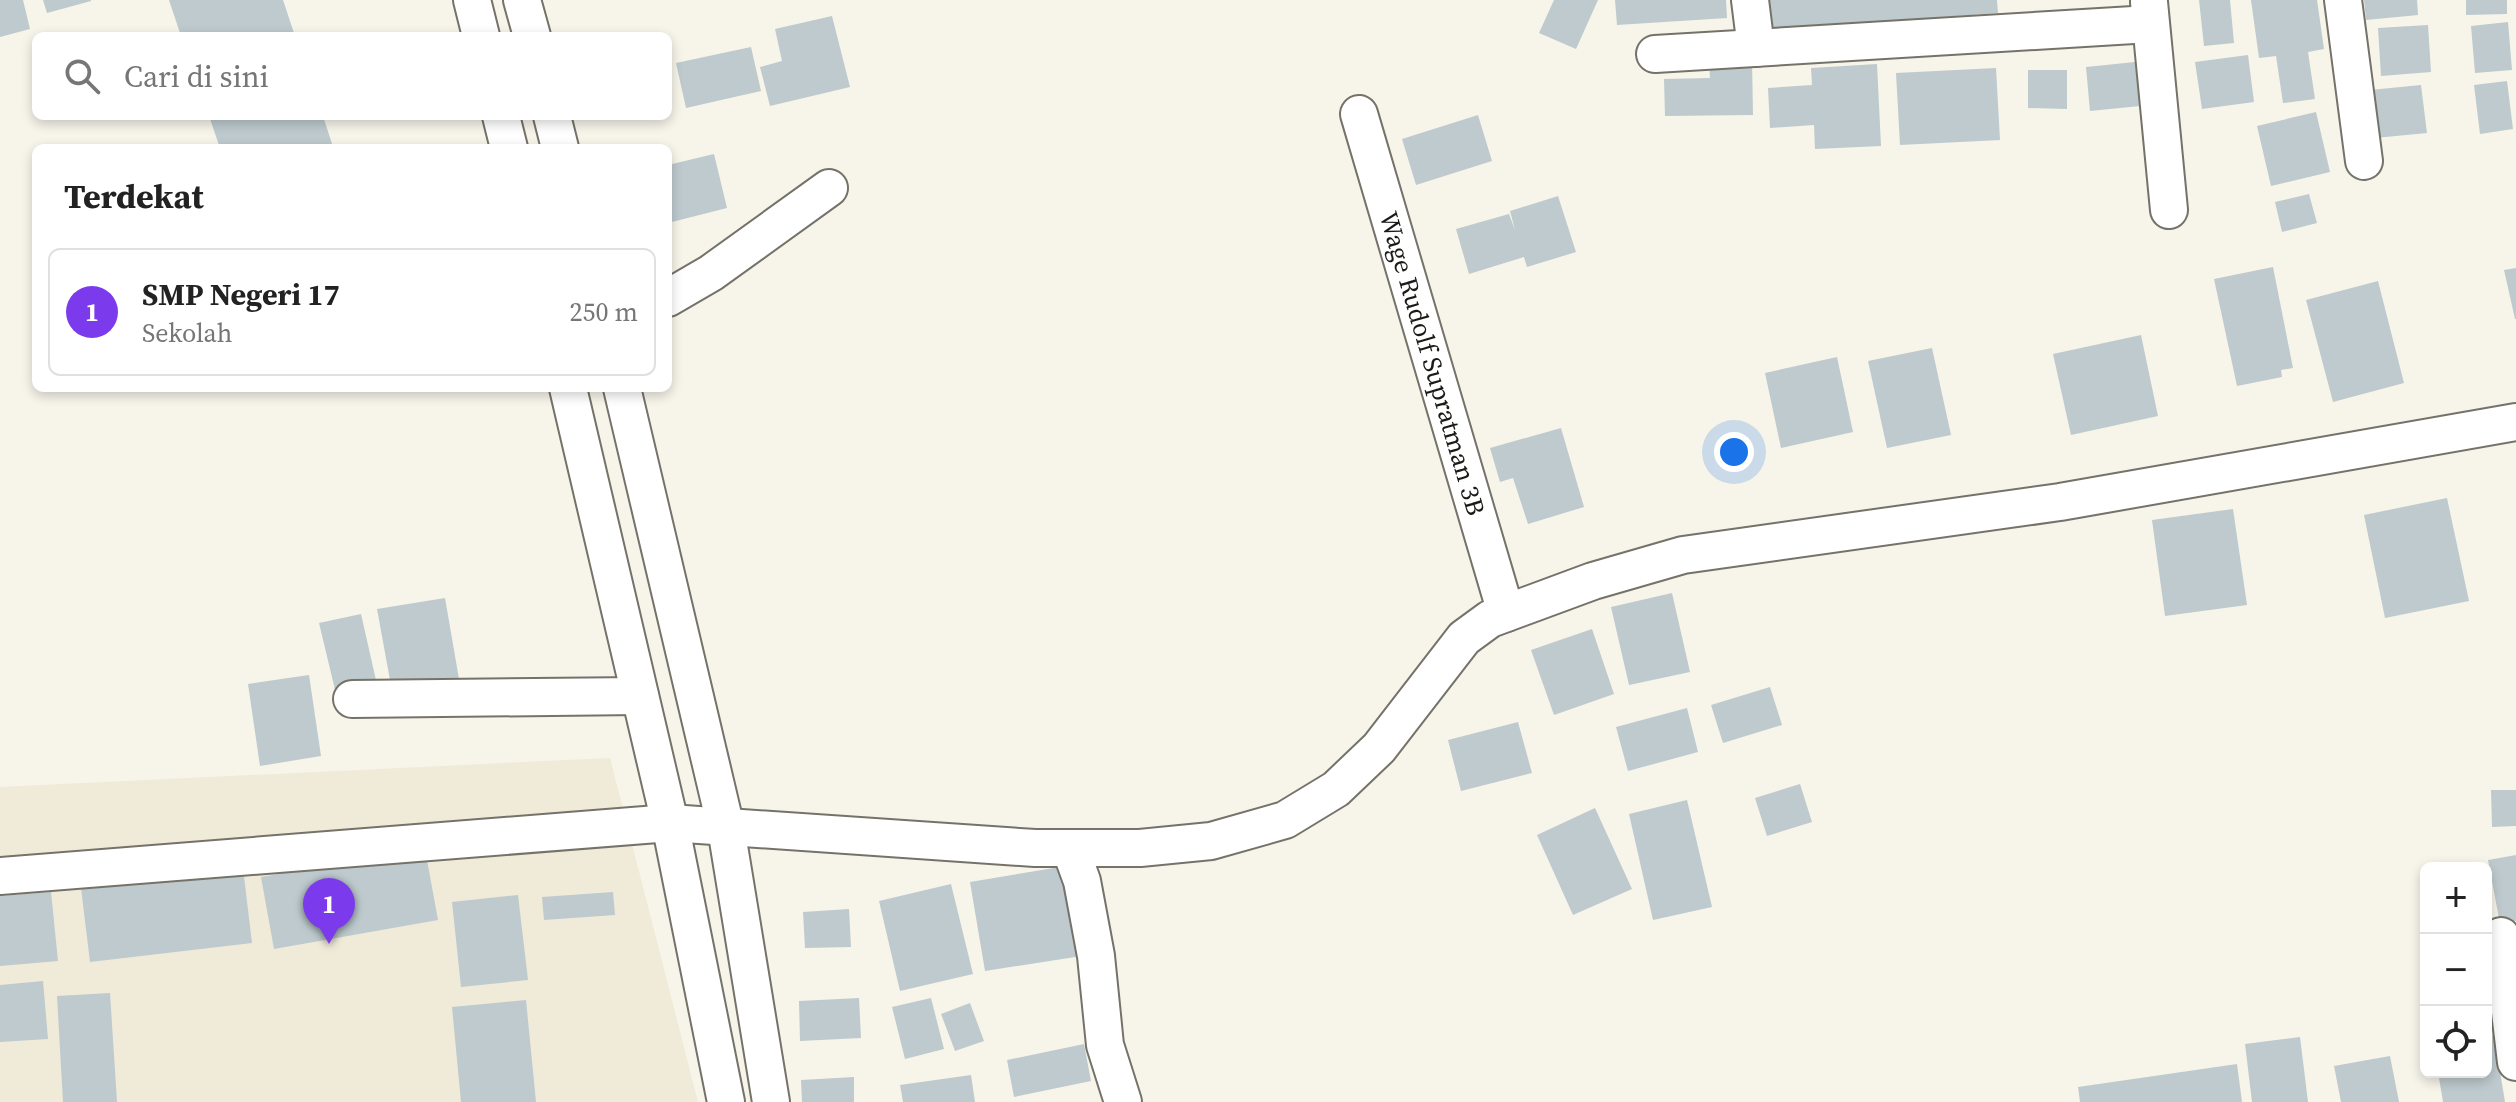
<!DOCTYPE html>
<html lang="id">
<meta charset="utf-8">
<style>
body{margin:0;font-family:"Source Serif 4",serif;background:#f6f6f6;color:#222}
.controls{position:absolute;right:24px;bottom:24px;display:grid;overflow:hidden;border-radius:12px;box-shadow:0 4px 12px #0003}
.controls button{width:72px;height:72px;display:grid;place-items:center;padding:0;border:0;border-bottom:2px solid #e0e0e0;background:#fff;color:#222;font:40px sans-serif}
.you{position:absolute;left:1734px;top:452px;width:28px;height:28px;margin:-20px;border:6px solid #fff;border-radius:50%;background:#1a73e8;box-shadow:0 0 0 12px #1a73e833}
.badge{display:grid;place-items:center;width:52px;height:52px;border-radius:50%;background:#7c3aed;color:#fff;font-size:26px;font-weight:700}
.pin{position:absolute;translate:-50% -66px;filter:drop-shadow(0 2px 4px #0008)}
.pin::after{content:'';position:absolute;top:42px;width:28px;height:24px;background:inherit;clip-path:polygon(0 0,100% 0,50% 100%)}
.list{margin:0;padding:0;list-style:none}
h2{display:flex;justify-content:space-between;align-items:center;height:104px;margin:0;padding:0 32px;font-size:34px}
h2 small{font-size:26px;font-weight:400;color:#767676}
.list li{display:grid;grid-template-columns:52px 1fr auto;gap:24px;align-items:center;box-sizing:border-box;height:128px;margin:0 16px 16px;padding:0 16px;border:2px solid #e0e0e0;border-radius:12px}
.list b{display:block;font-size:30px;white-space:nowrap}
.list p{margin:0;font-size:26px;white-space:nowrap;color:#767676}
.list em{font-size:26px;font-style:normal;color:#767676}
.icon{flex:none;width:44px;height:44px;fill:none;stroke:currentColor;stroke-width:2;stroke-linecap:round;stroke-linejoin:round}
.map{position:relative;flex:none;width:2516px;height:1102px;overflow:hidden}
.search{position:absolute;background:#fff;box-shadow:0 4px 12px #0003;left:32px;top:32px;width:640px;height:88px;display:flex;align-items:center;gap:20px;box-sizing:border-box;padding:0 28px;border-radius:12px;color:#767676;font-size:30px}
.panel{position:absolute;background:#fff;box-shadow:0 4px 12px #0003;left:32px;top:144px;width:640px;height:248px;border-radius:12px}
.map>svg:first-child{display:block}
.built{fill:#f0ead9}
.building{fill:#becace}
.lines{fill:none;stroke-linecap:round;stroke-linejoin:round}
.street-casing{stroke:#757269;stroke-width:40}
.street{stroke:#fff;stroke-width:36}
.labels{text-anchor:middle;stroke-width:6;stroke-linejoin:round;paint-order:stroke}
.street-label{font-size:26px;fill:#1c1a17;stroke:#f7f4ea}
</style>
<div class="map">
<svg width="2516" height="1102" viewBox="0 0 2516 1102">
<rect width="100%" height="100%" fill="#f7f4ea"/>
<!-- built -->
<path class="built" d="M610,758L698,1102H0V787Z"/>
<!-- building -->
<path class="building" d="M0,0H23L30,29L0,37Z
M43,0H91V1L47,13Z
M169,0H283L295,36H181Z
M1554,0H1598L1576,49L1539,33Z
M1615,0H1726L1727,18L1617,25Z
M1763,0H1997L1998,13L1765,30Z
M2199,0H2230L2234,43L2204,46Z
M2251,0H2317L2324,49L2308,52L2315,99L2283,103L2276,56L2259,58Z
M2364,0H2417L2418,15L2366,20Z
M2466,0H2507V14L2466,15Z
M832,16L850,87L770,106L760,67L782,61L775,29Z
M2508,22L2512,70L2475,73L2471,26Z
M2428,25L2431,72L2381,76L2378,28Z
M751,47L761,91L686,108L676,63Z
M2248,55L2254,102L2202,109L2195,62Z
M1752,59L1753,115L1665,116L1664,79L1710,78L1709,60Z
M2135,62L2140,106L2090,111L2086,67Z
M1877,64L1881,146L1815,149L1814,125L1770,128L1768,88L1812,85L1811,68Z
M1996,68L2000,140L1900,145L1896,73Z
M2028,70H2067V109L2028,108Z
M2507,81L2513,129L2480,134L2474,85Z
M2421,85L2427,133L2375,138L2370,90Z
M2316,112L2330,172L2271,186L2257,126Z
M1478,115L1492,161L1416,185L1402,139Z
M209,116H323L333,147L220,148Z
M714,154L727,208L668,223V165Z
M2309,194L2317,223L2282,232L2275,202Z
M1558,196L1576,252L1527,267L1524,257L1469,274L1456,229L1509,214L1515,230L1510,211Z
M2273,267L2293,368L2281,370L2282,377L2237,386L2214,279Z
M2516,268V319H2515L2504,270Z
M2378,281L2404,383L2333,402L2306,300Z
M2141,335L2158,416L2071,435L2053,354Z
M1932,348L1951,435L1887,448L1868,361Z
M1837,357L1853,432L1781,448L1765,373Z
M1561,428L1584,507L1528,524L1513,478L1500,482L1490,448Z
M2447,498L2469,601L2385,618L2364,515Z
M2233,509L2247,605L2165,616L2152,520Z
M1672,593L1690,672L1629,685L1611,607Z
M445,598L459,679L392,691L377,609Z
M361,614L378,689L337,698L319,623Z
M1592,629L1614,694L1554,715L1531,650Z
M309,675L321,756L260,766L248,684Z
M1770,687L1782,725L1723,743L1711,705Z
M1687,708L1698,752L1628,771L1616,727Z
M1518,722L1532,773L1461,791L1448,740Z
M1800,784L1812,822L1767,836L1755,798Z
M2491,790H2516V826L2492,827Z
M1687,800L1712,907L1653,920L1629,814Z
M1595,808L1632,889L1573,915L1537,835Z
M425,849L438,920L274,949L261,877Z
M2516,855V921L2500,924L2488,860Z
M1072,865L1088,955L985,971L970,882Z
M243,868L252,943L90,962L81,888Z
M951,884L973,974L900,991L879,901Z
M51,892L58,961L0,966V896Z
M613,892L615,915L544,920L542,897Z
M518,895L528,980L461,987L452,902Z
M849,909L851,947L805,948L803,912Z
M2486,941L2493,1015H2486Z
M43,981L48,1039L0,1042V985Z
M110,993L117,1102H63L57,996Z
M859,998L861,1038L800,1041L799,1001Z
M931,998L944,1049L905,1059L892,1007Z
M526,1000L536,1102H461L452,1007Z
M970,1003L984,1041L955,1051L941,1014Z
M2494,1035L2505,1102H2443L2438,1072H2486V1037Z
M2300,1037L2308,1102H2252L2245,1044Z
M1084,1044L1091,1081L1014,1097L1007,1060Z
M2390,1056L2399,1102H2341L2334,1066Z
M2237,1064L2242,1102H2080L2078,1087Z
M971,1075L975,1102H903L900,1085Z
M854,1077V1102H802L801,1080Z"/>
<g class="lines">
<!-- street casing -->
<g class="street-casing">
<g id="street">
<path d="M472,0L481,36"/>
<path d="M522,0L532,36"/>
<path d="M1750,0L1756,48"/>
<path d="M2343,0L2364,161"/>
<path d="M2149,2L2169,210"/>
<path d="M1655,54L2150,24"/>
<path id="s1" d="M1359,114L1506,613"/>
<path d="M501,116L509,148"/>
<path d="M552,116L560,148"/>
<path d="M668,298L711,273L829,188"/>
<path d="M568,388L670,823L726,1102"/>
<path d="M622,388L726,828L771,1102"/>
<path d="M352,699L640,696"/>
<path d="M1070,848L1082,881L1096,956L1105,1045L1123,1102"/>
<path d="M0,876L670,823L1035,848H1140L1211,841L1285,820L1336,789L1379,748L1464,638L1490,619L1593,581L1683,555L2060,502L2516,422"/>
<path d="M2501,936L2516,1062"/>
</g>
</g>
<!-- street -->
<use href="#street" class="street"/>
</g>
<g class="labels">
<!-- street labels -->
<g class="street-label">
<text dy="9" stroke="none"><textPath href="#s1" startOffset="260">Wage Rudolf Supratman 3B</textPath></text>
</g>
</g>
</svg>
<div class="controls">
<button>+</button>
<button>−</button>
<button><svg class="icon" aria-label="locate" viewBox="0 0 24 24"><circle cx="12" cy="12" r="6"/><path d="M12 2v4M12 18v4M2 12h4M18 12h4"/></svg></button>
</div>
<div class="you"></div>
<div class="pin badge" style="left:329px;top:944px">1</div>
<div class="search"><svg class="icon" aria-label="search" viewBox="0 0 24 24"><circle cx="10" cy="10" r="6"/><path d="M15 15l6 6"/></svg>Cari di sini</div>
<section class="panel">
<h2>Terdekat<small></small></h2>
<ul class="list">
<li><span class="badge">1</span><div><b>SMP Negeri 17</b><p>Sekolah</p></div><em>250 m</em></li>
</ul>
</section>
</div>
